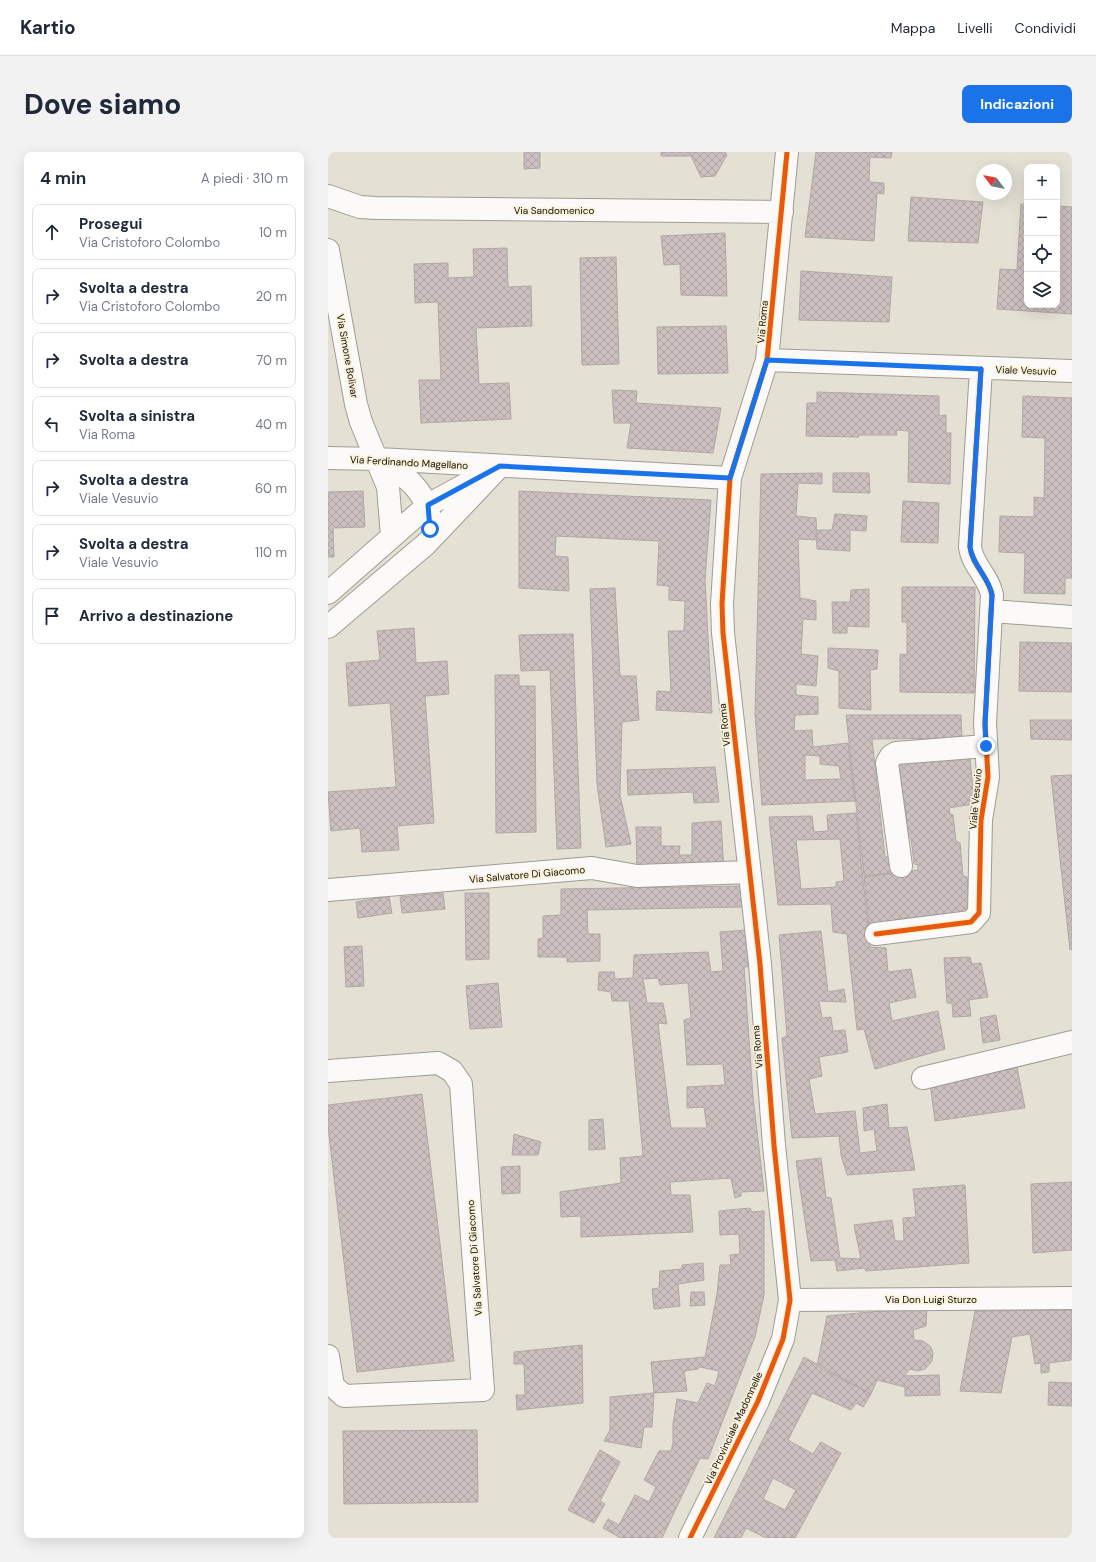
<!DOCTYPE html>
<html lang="it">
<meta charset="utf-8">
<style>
body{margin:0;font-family:"DM Sans",sans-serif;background:#f2f2f3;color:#1f2937}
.controls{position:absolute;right:12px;top:12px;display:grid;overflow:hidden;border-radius:8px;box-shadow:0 4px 16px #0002}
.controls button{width:36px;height:36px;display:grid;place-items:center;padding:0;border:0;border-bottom:1px solid #e0e1e3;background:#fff;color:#1f2937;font:20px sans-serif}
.compass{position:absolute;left:648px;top:12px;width:36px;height:36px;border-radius:50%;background:#fff;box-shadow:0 4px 16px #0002;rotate:302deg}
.stop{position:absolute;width:12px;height:12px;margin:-9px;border:3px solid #1a73e8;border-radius:50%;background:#fff}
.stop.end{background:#1a73e8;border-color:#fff;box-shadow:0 1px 4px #0008}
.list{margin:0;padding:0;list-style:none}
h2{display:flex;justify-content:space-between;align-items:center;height:52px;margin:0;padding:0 16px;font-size:17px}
h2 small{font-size:13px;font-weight:400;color:#747a83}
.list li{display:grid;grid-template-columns:26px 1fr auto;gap:12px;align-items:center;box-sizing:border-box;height:56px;margin:0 8px 8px;padding:0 8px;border:1px solid #e0e1e3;border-radius:8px}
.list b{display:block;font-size:15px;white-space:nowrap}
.list p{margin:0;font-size:13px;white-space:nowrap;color:#747a83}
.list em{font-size:13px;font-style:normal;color:#747a83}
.icon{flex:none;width:22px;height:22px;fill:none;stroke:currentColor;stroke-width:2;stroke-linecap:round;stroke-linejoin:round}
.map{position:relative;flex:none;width:744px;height:1386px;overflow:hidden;border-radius:8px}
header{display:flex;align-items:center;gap:24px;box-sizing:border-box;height:56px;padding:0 20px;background:#fff;border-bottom:1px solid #e0e1e3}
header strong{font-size:19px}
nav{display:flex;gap:22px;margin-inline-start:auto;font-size:14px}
.intro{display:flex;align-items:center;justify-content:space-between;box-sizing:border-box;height:96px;padding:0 24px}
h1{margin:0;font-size:28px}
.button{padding:10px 18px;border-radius:8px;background:#1a73e8;color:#fff;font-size:14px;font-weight:700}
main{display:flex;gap:24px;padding:0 24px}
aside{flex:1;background:#fff;border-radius:8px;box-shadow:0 4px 16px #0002}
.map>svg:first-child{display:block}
.building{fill:url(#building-cross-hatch);stroke:#afa8a5;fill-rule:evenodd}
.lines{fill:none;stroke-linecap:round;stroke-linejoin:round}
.minor-casing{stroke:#9f9c93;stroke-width:24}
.minor{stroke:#fbfaf9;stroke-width:22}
.cycleway-casing{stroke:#f9f1da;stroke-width:8}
.cycleway{stroke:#e8590c;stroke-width:5}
.route{stroke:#1a73e8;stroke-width:5}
.labels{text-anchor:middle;stroke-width:3.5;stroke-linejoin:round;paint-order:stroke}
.street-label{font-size:10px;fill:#14110a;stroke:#f9f1da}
</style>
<header>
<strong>Kartio</strong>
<nav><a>Mappa</a><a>Livelli</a><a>Condividi</a></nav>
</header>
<div class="intro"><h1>Dove siamo</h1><a class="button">Indicazioni</a></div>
<main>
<aside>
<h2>4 min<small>A piedi · 310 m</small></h2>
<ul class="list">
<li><svg class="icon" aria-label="ahead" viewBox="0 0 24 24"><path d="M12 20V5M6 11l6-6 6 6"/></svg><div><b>Prosegui</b><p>Via Cristoforo Colombo</p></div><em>10 m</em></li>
<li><svg class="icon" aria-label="right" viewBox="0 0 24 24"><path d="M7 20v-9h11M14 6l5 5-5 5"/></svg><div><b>Svolta a destra</b><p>Via Cristoforo Colombo</p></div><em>20 m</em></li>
<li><svg class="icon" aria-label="right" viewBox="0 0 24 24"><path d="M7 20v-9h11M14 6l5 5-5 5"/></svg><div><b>Svolta a destra</b></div><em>70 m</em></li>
<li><svg class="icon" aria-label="left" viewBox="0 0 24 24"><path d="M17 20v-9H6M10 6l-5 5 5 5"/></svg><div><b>Svolta a sinistra</b><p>Via Roma</p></div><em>40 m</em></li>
<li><svg class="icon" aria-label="right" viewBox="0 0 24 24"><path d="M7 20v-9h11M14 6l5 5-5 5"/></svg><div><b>Svolta a destra</b><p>Viale Vesuvio</p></div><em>60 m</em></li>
<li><svg class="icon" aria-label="right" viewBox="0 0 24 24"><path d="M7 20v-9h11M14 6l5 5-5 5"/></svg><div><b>Svolta a destra</b><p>Viale Vesuvio</p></div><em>110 m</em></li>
<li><svg class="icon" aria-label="arrive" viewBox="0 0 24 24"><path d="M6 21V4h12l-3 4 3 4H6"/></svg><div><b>Arrivo a destinazione</b></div></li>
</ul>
</aside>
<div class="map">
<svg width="744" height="1386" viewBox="0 0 744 1386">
<defs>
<pattern id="building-cross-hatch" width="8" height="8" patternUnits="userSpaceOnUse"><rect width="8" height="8" fill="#ccbfbf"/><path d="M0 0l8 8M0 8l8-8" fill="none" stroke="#aea3a3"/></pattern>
</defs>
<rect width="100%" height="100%" fill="#e4e0d4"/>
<!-- building -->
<path class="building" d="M196,0H212V16L196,17Z
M333,0H397L399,3L387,24L373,25L363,4H333Z
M488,0H564L563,6L542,5L541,30L556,31V42L549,41L546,89L477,85Z
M583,45L655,50L650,91L580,89Z
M693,52H699V153H729V54L744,55V162L669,157L672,117L689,118Z
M397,81L399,144L353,143L352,112L336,113L333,84Z
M179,96L180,135L203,134L204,174L148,176L151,232L181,231L183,267L93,271L91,228H113L110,150L87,151L86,112L120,111V126L146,125L145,97Z
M288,105L291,212L254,213L252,106Z
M473,119L564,125L561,170L471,168Z
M398,174L400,221L330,222L329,175Z
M284,238L309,239L308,251L393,256L385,301L299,296L303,271H286Z
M489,240L611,244V264L618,263V281H623L622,332L580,330L581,279L568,278L569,283H530L531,285L478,284L479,251H489Z
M695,244L744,246V426H737V442L696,441L697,401L671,400L672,364L706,365V345L716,346L717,286L694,285Z
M494,321V332L470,331L468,364L488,366L489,388L470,387L472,446L488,449V468L475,467L473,502L490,504L488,534L468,532V543L490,545V562L467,563L466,579L484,578L485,595L520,591L527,649L434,653L427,562L433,322ZM477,603L492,604V612L511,614L513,627L477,628Z
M505,321H541L542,341L505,340Z
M35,339L37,375L5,376L6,405H0V340Z
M191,339L383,348L377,428L384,561L328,558L329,539L343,540L340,479H356L357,449L341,448V434L329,433L331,389L228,384L227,404L240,405L241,439L191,436Z
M575,349L611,351L610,391L573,390Z
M507,362L539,364L538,379L522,378V399L489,397L488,378H504Z
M574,435H647L646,541L572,540V502L579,503V470H574Z
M287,436L292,524H308L311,568L294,570L292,643L303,692L278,695L269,632L262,437Z
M541,437V475L519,474V481H505L504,450H522L523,438Z
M86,476L88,511L119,509L121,542L97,544L106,671L69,674L71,698L34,700L32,676L3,679L0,640L68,635L62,551L21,554L18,511L52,508L49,479Z
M245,482L253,696L229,697L222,518L193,519L191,483Z
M692,490L744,491V540L691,539Z
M500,496L550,498L549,517L542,518L543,558L511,556V519L500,516Z
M167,523H191V534H207L208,680L168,681Z
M518,563H633L634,586L544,587L557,705H564L565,721L536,724Z
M702,568H744V588L703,587Z
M638,603L642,606L646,650L645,652L621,656L622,662L625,663L628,689L632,691L635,724L639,725L642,759L639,763L580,768L577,766L541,774L536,725L590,718V713L586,712L583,686L580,685L577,649L573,650L569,614L572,611Z
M387,615L391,650L366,651L365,640L300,643L299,618Z
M744,623V797L742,798L723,624Z
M528,661L542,795L558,796L560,820L583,817L588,845L561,851L564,869L610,859L617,897L547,917L536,877L529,878L519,782L505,780L503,752L450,753L441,665L484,664L486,680L500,679L499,663ZM512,687L516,729L508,730V735L473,737L468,688Z
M393,669L396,720H309L308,675H333V694H352L351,703H364V671Z
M413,734L414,755L259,758L260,782H272V809L239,810V805H210V787L215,786V764L233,763V737Z
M115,741L117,757L74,761L72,745Z
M137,741H161V807L138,808Z
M61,744L64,761L30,766L28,750Z
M418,778L424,814L416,815L425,945L436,1039L413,1040V1044L407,1046L403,1026L342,1030L343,1043H362L365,1080L253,1085V1064L233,1065L232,1040L293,1031L292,1006L315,1004L301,849H284L283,840L270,838L271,820H286L287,827L305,826L306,803L380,800L383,820L395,819L392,780ZM330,826L332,833L360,831L363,866L356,868L359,913L395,912L397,933L359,935V956L376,955L379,976H343L330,871L339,872L335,851H319L315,827Z
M493,779L500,840L516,837L518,850L491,849L494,866L503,865L505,879L517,878L520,900L491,905L494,924L481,927L487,962L527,959L532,1001L549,999L546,977L536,979L535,956L559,952L561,976L579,975L587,1018L519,1023L513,1003L511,984L464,986L454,886L459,884L451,783Z
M34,794L36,834L18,835L16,795Z
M642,805L644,812L653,811L660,845L641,848L643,864L625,865L624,851H619L616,806Z
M170,831L174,875L142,877L138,834Z
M668,863L672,888L655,891L652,866Z
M689,915L697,956L607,969L602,931Z
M94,942L126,1209L29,1220L0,975V953Z
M275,967L277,997L261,998V968Z
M186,982L213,990L210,1003H184Z
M493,1006L498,1045L503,1046L512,1106L533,1107L526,1073L564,1068L567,1089H576L575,1066L588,1065L585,1037L637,1033L641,1111L538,1119L536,1116L509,1119L507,1108L483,1109L468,1009Z
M192,1014V1041L174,1042L173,1015Z
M744,1030V1098L705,1101L703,1032Z
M422,1056L424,1060L436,1059V1143L427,1185L380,1307L372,1306L334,1386H290L291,1385L275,1376L280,1367L291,1373L307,1343L321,1350L328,1335L316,1328L331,1299H343L345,1291V1272L349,1247L370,1251L379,1231L387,1234L391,1219L372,1215L370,1217L356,1219L359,1239L326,1241L323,1210L377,1205L389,1142L392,1113H403L402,1103L412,1102L411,1082L392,1083L391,1059Z
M375,1111L376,1128L350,1132L352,1154L326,1157L324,1137L331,1136L332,1119L354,1117V1113Z
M363,1140H376L377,1153L362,1154Z
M599,1155L598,1174L585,1178L586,1188L595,1189L603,1195L605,1201L604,1209L597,1217L590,1219L582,1217L576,1224L611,1223L612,1243L577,1244V1235L549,1228L543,1242L489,1214L499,1164Z
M744,1158L743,1208L721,1211V1220L713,1221V1211L707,1212L702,1182L684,1185L673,1241L632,1239L647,1159Z
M254,1193L255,1251L189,1258L188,1243H197L196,1212H186V1200Z
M476,1205L543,1242L535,1255L528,1251L523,1258L484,1241L460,1288L485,1302L493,1290L513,1301L467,1386H438L418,1376L413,1386H386ZM445,1326L468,1338L457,1358L435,1347Z
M721,1230L744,1231V1254L720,1253Z
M326,1241L324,1275H316L313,1296L276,1289L282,1278V1245Z
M149,1278L150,1350L16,1352L15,1279Z
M272,1298L292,1310L272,1349L277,1352L266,1371L240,1358Z"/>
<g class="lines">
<!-- minor casing -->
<g class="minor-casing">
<path id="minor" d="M0,44L32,55L48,56L454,60
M0,98L28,252L33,270L60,335L64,384
M439,208L744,219
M0,306L50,307L402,326
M51,308C76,323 97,336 102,367
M0,441L100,353L155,323
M664,459L744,465
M0,475L98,392L172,314
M573,714L559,611L563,604L568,601L658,594
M0,738L264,716L309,724L421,720
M548,782L643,770L651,761L653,668L660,625L657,571L664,443C661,425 644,413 642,395L653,217
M0,919L110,911L124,919L133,932L155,1238L16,1244L5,1234L0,1204
M595,926L744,890
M462,1148L744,1146
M362,1386L430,1249L455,1187L462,1148L446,993L432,812L395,481L394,452L402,326L439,208L459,0"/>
</g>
<!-- minor -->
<use href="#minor" class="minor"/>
<!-- cycleway casing -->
<g class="cycleway-casing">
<path id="cycleway" d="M548,782L643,770L651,761L653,668L660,625L657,571L664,443C661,425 644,413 642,395L653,217
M362,1386L430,1249L455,1187L462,1148L446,993L432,812L395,481L394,452L402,326L439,208L459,0"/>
</g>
<!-- cycleway -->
<use href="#cycleway" class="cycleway"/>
</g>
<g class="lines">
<!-- route -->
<path class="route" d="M102,377L100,353L172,314L402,326L439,208L653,217L642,395C644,413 661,425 664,443L657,572L658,594"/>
</g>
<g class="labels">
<!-- street labels -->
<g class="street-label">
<text x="226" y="62">Via Sandomenico</text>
<text transform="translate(434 170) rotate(-85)" y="4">Via Roma</text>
<text transform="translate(20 204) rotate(80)" y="4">Via Simone Bolivar</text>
<text transform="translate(698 218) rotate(2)" y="4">Viale Vesuvio</text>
<text transform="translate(81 310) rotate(3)" y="4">Via Ferdinando Magellano</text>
<text transform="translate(396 573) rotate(-96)" y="4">Via Roma</text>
<text transform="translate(647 647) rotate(-85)" y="4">Viale Vesuvio</text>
<text transform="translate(199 722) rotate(-5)" y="4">Via Salvatore Di Giacomo</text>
<text transform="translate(429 895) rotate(-95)" y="4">Via Roma</text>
<text transform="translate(146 1106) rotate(-94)" y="4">Via Salvatore Di Giacomo</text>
<text x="603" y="1151">Via Don Luigi Sturzo</text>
<text transform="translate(405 1276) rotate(-65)" y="4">Via Provinciale Madonnelle</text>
</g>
</g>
</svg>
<div class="controls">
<button>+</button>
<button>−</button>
<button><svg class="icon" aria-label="locate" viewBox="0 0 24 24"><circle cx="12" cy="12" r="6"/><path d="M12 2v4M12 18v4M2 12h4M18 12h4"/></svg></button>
<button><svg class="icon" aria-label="layers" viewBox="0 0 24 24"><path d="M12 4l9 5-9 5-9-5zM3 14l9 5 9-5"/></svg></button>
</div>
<svg class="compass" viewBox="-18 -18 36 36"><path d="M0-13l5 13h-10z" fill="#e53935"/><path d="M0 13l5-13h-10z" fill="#747a83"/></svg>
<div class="stop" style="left:102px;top:377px"></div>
<div class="stop end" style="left:658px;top:594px"></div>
</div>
</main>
